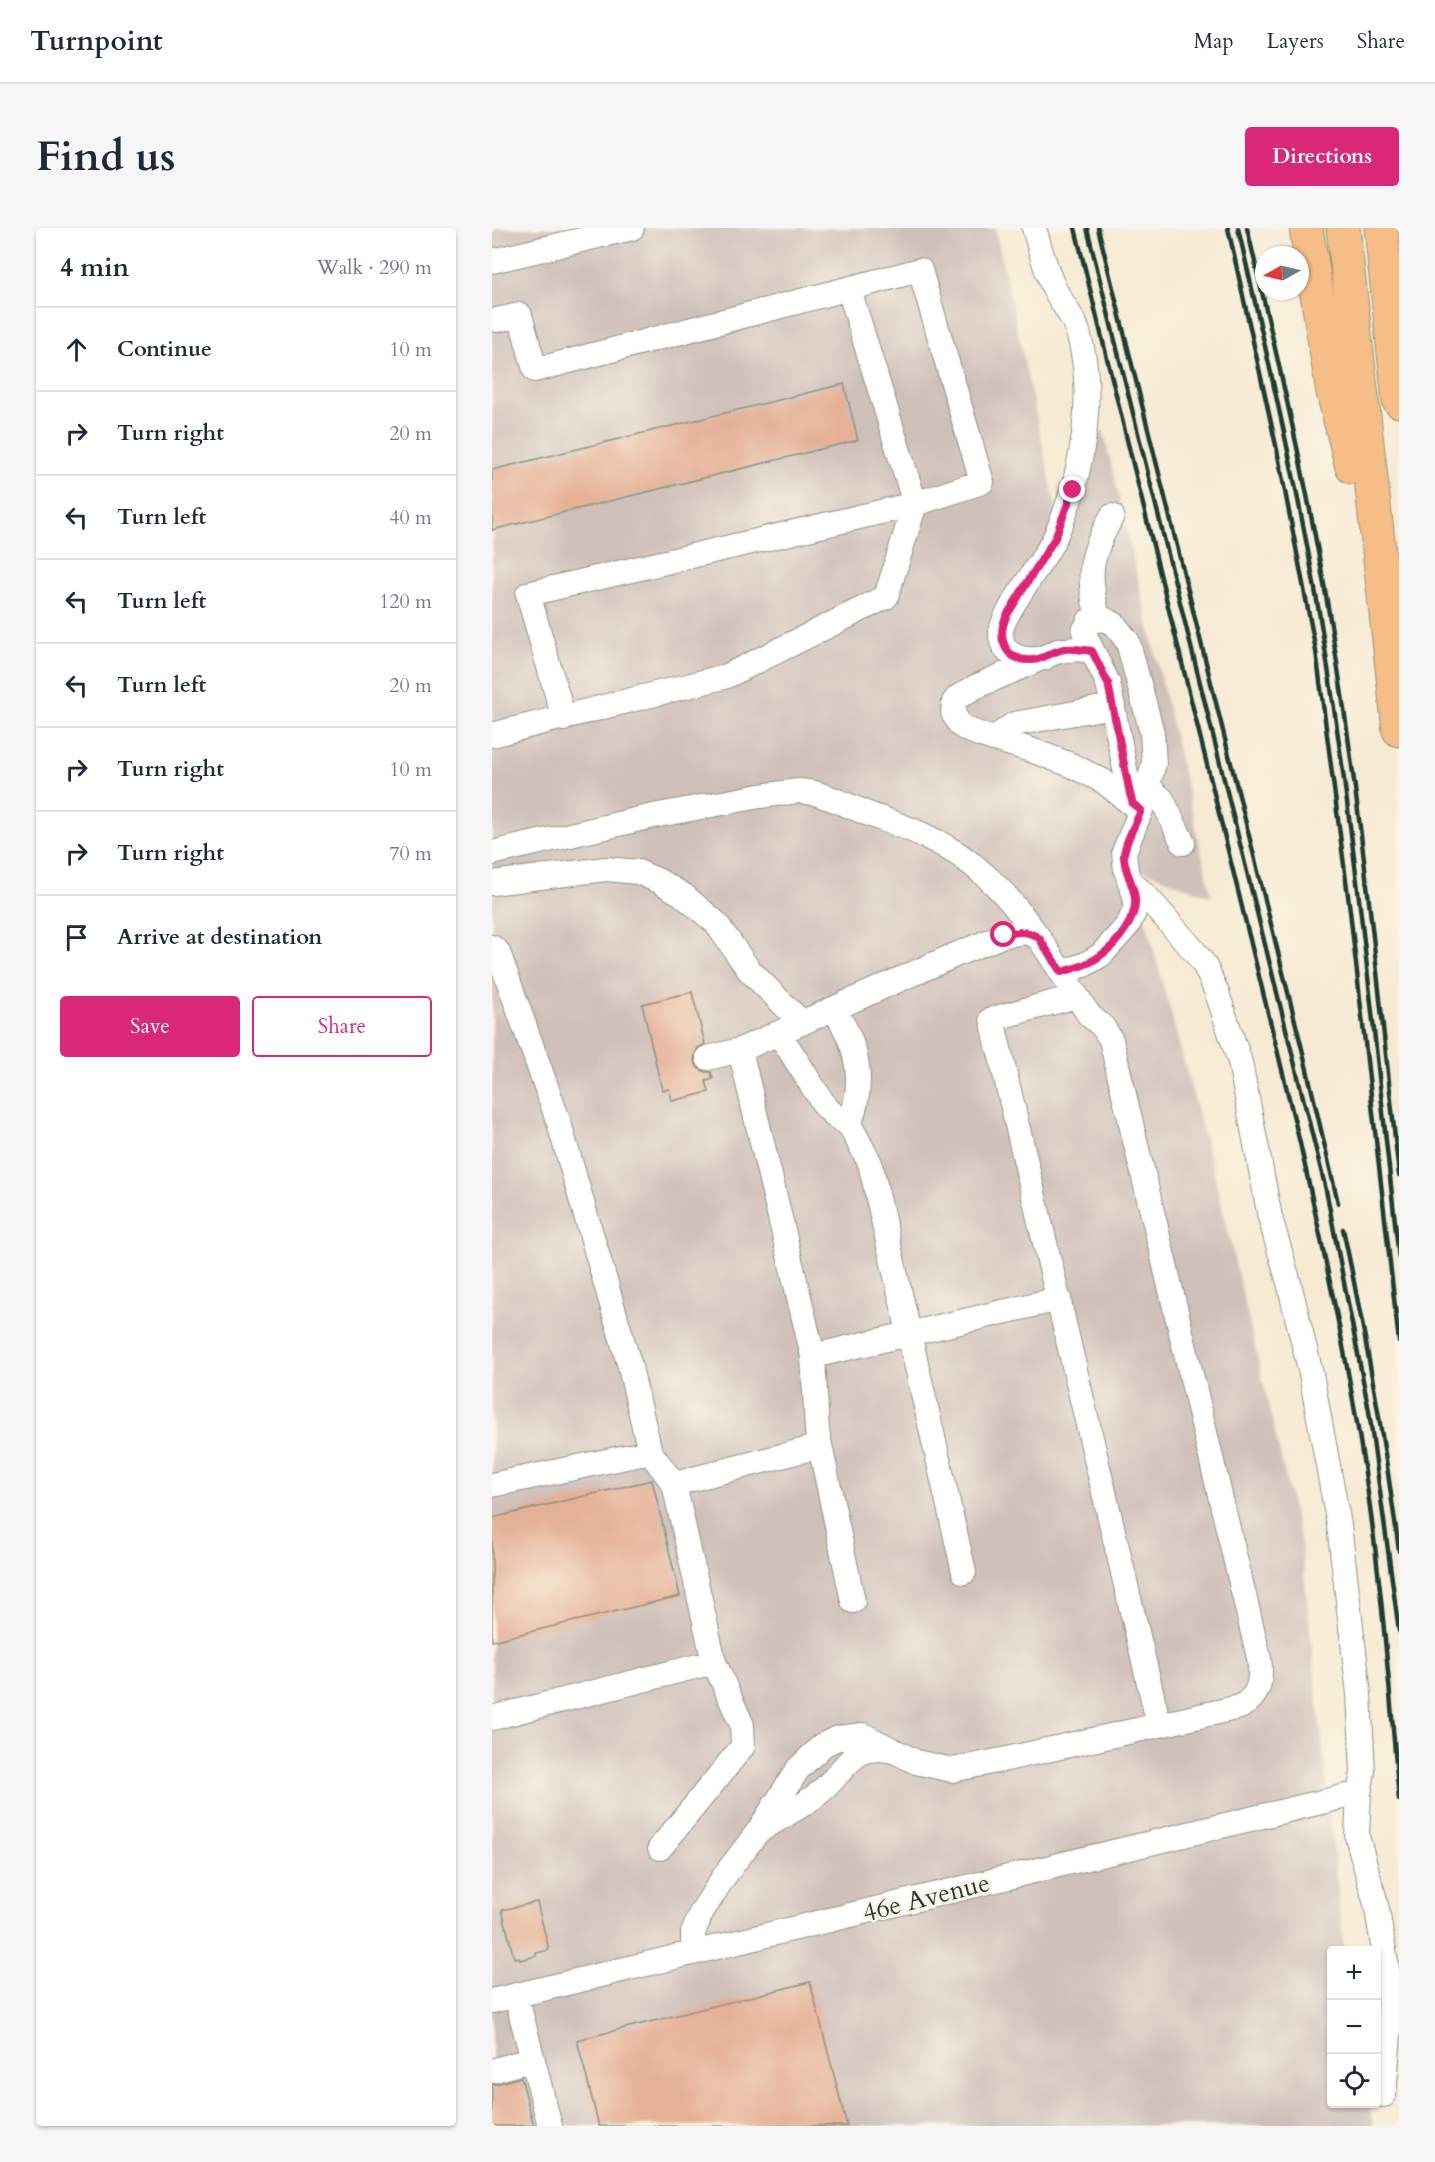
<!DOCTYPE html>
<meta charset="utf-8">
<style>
body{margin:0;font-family:Cardo,serif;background:#f6f6f7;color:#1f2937}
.controls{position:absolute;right:18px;bottom:18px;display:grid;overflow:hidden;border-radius:6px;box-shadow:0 2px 4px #0004}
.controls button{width:54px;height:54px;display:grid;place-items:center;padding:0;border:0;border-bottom:2px solid #e0e1e3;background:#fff;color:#1f2937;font:30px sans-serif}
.compass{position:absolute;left:763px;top:18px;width:54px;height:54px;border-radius:50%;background:#fff;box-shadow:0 2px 4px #0004;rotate:262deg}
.stop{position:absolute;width:18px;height:18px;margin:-14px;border:4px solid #db2777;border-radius:50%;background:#fff}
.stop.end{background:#db2777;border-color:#fff;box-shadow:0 2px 6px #0008}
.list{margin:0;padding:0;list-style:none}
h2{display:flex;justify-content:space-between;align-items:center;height:78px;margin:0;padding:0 24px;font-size:26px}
h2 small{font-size:20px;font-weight:400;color:#747a83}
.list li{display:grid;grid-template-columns:39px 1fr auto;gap:18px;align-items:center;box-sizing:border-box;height:84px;padding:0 24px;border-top:2px solid #e0e1e3}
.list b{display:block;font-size:22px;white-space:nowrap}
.list em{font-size:20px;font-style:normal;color:#747a83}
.actions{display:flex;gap:12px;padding:18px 24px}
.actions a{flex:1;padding:14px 0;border:2px solid #db2777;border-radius:6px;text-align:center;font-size:21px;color:#db2777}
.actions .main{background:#db2777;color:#fff}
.icon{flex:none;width:33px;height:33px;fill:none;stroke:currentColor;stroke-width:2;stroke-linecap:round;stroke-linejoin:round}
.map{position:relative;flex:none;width:907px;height:1898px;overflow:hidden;border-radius:6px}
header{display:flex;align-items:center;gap:36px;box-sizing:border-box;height:84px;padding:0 30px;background:#fff;border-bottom:2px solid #e0e1e3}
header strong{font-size:28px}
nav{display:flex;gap:33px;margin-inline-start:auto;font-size:21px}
.intro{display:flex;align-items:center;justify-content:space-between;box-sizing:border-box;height:144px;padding:0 36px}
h1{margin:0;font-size:42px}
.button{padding:15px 27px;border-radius:6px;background:#db2777;color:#fff;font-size:21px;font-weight:700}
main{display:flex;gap:36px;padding:0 36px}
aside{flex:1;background:#fff;border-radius:6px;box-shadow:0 2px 4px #0004}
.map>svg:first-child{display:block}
.industrial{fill:#cfc0ba}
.building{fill:#e5b196}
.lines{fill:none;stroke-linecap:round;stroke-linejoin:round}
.minor-casing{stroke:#8b9484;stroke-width:26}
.highway-casing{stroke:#8b9484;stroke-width:35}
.minor{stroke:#fff;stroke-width:24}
.highway{stroke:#f6be86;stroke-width:33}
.rail{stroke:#1f3d34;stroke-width:4.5}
.route{stroke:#db2777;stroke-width:8}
.labels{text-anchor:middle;stroke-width:5;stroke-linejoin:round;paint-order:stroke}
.street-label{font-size:26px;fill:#1f3d34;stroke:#fcf5e5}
</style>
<header>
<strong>Turnpoint</strong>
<nav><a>Map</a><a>Layers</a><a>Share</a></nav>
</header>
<div class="intro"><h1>Find us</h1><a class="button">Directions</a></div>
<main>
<aside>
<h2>4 min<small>Walk · 290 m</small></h2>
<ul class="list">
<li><svg class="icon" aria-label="ahead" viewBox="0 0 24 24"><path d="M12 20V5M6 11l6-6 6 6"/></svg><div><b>Continue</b></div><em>10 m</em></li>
<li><svg class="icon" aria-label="right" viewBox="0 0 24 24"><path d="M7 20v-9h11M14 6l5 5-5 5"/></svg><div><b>Turn right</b></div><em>20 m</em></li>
<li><svg class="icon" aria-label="left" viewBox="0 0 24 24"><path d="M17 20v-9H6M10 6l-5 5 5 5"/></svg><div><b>Turn left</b></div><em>40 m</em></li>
<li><svg class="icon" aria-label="left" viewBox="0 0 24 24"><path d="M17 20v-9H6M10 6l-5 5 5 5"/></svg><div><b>Turn left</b></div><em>120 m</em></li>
<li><svg class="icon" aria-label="left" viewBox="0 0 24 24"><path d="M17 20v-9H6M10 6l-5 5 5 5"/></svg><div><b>Turn left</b></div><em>20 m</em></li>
<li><svg class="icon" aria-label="right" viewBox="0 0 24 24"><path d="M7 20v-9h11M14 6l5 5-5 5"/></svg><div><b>Turn right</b></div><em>10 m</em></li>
<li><svg class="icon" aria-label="right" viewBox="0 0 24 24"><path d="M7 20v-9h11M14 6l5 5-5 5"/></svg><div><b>Turn right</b></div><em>70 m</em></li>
<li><svg class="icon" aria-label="arrive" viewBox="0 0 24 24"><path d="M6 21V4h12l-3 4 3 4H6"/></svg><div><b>Arrive at destination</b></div></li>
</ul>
<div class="actions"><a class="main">Save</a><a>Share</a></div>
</aside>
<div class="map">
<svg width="907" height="1898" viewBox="0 0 907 1898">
<rect width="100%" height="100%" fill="#fcf5e5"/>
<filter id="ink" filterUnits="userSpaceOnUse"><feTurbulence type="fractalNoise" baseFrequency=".0167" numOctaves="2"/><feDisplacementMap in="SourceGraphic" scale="12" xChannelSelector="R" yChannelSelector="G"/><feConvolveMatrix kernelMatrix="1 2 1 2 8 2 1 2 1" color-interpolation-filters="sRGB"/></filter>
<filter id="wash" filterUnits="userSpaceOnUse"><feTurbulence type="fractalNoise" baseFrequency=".008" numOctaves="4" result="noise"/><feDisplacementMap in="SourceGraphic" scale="24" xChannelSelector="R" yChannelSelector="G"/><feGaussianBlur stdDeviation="1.35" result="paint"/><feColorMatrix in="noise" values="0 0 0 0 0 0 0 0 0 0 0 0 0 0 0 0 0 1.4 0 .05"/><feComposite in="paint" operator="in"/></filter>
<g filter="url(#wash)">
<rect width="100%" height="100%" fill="#f7ead3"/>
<!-- industrial -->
<path class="industrial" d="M0,0H503L565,283L611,201L720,669L639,638L722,945L809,1315L852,1722H840V1876H877L881,1898H0Z"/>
<g id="blocks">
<!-- building -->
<path class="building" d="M352,156L366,212L0,302V242Z
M200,764L213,816L206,820L203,826L202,833L206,840L213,844H219L221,851L214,853L217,864L180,873L177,861L170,862L150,776Z
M160,1252L188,1368L0,1413V1290Z
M45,1674L57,1722L44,1725V1728L28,1732L27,1729L22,1730L10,1682Z
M318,1754L355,1898H107L85,1812Z
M29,1849L42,1898H0V1857Z"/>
</g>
</g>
<g filter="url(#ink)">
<use href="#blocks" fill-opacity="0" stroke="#8b9484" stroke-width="1.5"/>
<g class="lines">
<!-- minor casing -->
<g class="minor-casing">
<path id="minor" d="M542,0C548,20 553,41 562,60C569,75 582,89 586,104C605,167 590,251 563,309C553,332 510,385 509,404C508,429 533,434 552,430
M0,33L140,0
M606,390C595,344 597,330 620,288
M600,423L583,421L566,423L483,459L466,469L462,474L461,485L468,497L474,501L489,507L539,522L579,537L611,553L641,577
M72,491L36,366L423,276L357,61
M0,507L235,448L394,369L423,276L490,254L428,42L43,142L28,87L5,92
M501,511L522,496L621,478
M656,559L670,571L691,615
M0,625L161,588L268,568L307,563L323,565C342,571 360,579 379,587C396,593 414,599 431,607C483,630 515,665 547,710
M0,655L114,641L146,644L167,653L191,667L224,695L257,742L310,795
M640,655L656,670L703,724L713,738L725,765L748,834L778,989L797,1055L819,1146L847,1297L867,1466L871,1544L867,1565L865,1608L884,1676L896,1746L898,1794L892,1867
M0,719L6,724L66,892L137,1135L158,1224L182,1256L222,1434
M569,744L592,737L609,727L636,697L642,684L644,671L634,643L632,624L649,582L662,535L660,505L636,414L622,396L612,391L597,393L592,403L595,412L616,455L638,566L641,577L649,582
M585,768L500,791L667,1497
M341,781C366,815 374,856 357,896L378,935L472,1344
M287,805L333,878L343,888L357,896
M216,830L248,822
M321,1128L567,1071
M182,1256L328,1218
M0,1257L158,1224
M0,1490L222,1434L250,1497L251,1518L168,1620
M272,1600C290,1588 312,1578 328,1564C355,1542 359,1514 401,1523
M201,1725V1705L209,1685L233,1647L267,1602L306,1541L331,1517L346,1510L371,1507L424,1534L460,1542L510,1532L748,1479C768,1468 770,1452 767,1430L619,812L611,799L597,787L547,710L536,704L512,707L463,727L248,822L321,1128L325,1203L361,1373
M24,1767L58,1898
M0,1773L867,1565
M0,1843L41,1831"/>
</g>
<!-- highway casing -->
<g class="highway-casing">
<path id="highway" d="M814,0L841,164L860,239
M851,0L907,502
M889,0L907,173"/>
</g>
<!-- minor -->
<use href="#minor" class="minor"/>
<!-- highway -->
<use href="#highway" class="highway"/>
<!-- rail -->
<path class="rail" d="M583,0L808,915C827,1003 847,1090 862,1178C886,1309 896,1441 907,1572
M595,0L834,962L877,1183L907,1403
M606,0L813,833L846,975
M736,0L785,222L824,423L858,683L907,1114
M746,0C778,140 811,280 833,421C865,623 884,827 907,1030
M755,0C786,132 817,263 839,397C869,579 887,763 907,947
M851,1001C874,1108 893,1215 907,1323"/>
</g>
</g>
<g class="lines" filter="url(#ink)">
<!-- route -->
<path class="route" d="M512,707C525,703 536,702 547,710L569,744C583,740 596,737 608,728C624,717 645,691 643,671C642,655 631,642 632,626C634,611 644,596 649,582L641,576L638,566L616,455L600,423C590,422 581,420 572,421C561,423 552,431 541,432C512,434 504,409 515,387L563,310L581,262"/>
</g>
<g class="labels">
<!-- street labels -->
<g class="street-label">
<text transform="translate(434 1669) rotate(-14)" y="9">46e Avenue</text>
</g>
</g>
</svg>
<div class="controls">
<button>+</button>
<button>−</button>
<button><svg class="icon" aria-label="locate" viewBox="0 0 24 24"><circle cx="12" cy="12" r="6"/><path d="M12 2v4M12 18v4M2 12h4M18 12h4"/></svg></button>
</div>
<svg class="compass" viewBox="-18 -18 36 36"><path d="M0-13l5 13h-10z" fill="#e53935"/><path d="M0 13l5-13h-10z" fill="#747a83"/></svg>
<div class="stop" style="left:512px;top:707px"></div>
<div class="stop end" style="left:581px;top:262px"></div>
</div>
</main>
